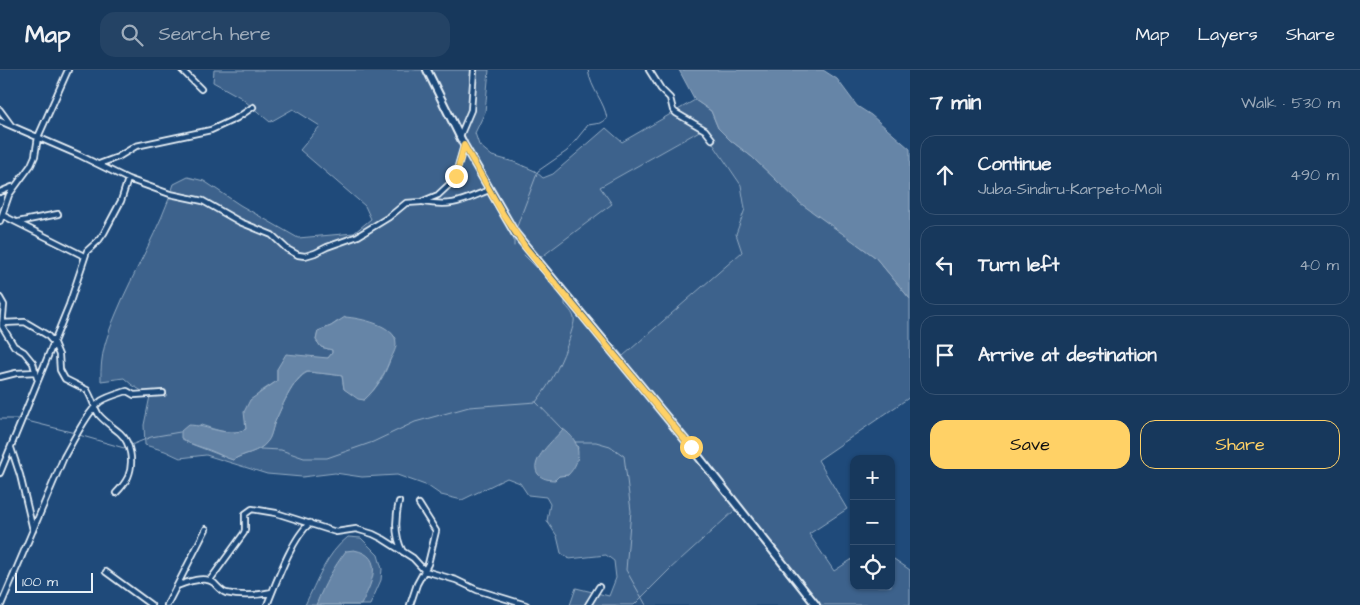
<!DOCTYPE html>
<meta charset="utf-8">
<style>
body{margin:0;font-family:"Architects Daughter",sans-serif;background:#244365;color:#f1f3f6}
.controls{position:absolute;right:15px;bottom:15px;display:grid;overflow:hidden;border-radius:10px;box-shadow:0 1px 4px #0004}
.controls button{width:45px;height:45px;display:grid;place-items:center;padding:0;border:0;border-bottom:1px solid #365272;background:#17385c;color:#f1f3f6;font:25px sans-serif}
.scale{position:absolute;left:15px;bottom:12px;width:78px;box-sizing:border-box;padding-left:5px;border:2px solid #e8f1f8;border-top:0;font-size:14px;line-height:18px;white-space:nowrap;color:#e8f1f8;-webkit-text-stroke:4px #1f4a7a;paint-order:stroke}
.stop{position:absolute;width:15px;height:15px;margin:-11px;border:4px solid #ffd166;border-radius:50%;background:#fff}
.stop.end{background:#ffd166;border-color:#fff;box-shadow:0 1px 5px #0008}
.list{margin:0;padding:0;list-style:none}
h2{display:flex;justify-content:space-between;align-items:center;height:65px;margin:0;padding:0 20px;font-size:21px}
h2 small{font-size:16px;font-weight:400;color:#9eacbb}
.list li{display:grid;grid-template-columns:32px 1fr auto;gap:15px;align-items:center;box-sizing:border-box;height:80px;margin:0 10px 10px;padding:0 10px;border:1px solid #365272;border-radius:15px}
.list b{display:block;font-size:19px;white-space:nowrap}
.list p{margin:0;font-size:16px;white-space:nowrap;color:#9eacbb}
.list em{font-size:16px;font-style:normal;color:#9eacbb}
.actions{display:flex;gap:10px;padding:15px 20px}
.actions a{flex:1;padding:11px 0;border:1px solid #ffd166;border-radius:15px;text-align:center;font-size:18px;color:#ffd166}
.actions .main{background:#ffd166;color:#111}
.icon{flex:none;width:28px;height:28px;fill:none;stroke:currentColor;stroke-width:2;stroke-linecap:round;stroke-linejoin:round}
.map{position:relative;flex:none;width:910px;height:535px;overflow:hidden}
header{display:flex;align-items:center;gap:30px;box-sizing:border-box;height:70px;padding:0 25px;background:#17385c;border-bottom:1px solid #365272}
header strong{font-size:24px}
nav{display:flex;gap:28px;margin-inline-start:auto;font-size:18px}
.search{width:350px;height:45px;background:#244365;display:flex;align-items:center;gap:12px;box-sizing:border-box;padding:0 18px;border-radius:15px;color:#9eacbb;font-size:19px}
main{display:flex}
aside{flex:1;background:#17385c}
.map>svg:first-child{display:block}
.built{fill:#2e5683}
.green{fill:#3c628c;stroke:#92aac2;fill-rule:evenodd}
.water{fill:#6685a7;stroke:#9ab0c7}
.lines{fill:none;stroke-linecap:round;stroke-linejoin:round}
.stream{stroke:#9ab0c7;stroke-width:1}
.minor-casing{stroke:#e8f1f8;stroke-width:8}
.secondary-casing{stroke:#e8f1f8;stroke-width:10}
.minor{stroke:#1f4a7a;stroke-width:4.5}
.secondary{stroke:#1f4a7a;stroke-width:6}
.route{stroke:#ffd166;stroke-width:6}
</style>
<header>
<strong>Map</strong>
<div class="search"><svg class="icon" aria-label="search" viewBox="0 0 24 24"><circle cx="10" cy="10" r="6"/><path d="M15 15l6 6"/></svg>Search here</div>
<nav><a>Map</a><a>Layers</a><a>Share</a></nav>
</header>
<main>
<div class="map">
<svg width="910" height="535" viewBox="0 0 910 535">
<rect width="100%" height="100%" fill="#1f4a7a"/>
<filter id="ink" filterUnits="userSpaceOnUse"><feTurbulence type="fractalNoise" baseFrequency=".02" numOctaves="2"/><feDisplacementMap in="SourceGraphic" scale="10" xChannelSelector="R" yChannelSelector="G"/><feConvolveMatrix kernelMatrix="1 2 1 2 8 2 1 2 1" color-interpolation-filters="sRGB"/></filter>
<g filter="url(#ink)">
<!-- built -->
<path class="built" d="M703,59L741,115L745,139L736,164L743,182L623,286L540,188L611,134L599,118Z
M735,440L810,535H634L670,499Z"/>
<!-- green -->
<path class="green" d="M214,0H489L485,42L475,63L479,75L492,86L514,92L535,101L543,108L553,104L606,58L622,72L695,30L711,41L718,58L730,70L752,87L800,132L875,187L910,229V327L818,390L847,439L809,464L834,501L854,488V516H891V491L894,489L910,500V535H810L735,440L670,499L634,535H570L576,518L609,526L616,508L614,491L606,485L569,489L561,483L557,466L547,451L550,434L546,427L528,425L520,413L507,408L462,430L441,425L428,416L397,405L362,407L335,403L302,407L267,404L206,385L180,388L165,381L145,375L144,355L150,326L132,315L124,308L101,311C100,285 106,268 116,244C134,200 160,159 174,114L188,107L204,111L240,135L298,168L354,163L371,149L365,136L300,80L320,56L293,39L270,52L240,27L213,12ZM703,59L741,115L745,139L736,164L742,182L623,286L540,188L612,134L600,117ZM338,251C358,253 382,252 396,268C391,292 383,313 364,330L344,319L342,306C338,305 310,302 308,302C293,308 280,341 274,354C272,360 271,367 267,372C259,383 243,383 233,390L186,372L201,355C217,360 231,366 246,359V351L260,322L277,311V299L328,288L332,283V280L321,277L316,270L318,261L331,256ZM577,375L578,378L568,405L559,406Z
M348,467L361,468L378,485L382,499L381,510L370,535H305C317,511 326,484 348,467Z"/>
<!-- water -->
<path class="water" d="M679,0H823L837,9L857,36L871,45L910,79V229L875,187L800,133L752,87L730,70L718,58L711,41L695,30Z
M345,247C359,248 397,255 396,274C396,280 392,286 389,292C383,307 376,319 364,330L358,329L344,319L342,306C338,305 310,302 307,302C293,308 280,341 274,354C272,360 271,368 267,372C259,383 243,383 233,390C226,388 221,385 214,382C203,377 190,375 181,368V361L188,355C208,355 227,368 246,359L244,342L250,330L277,311V299L286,284L328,288L332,283V280L321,277L316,270L318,261L331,256Z
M563,359C581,371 583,390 568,405L559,406L555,410C549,410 542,409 538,404C528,391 555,369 563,359Z
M354,480C387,486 370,516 361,535H316C324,515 333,498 346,481Z"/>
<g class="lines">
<!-- stream -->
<path class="stream" d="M516,159L538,101L567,81L588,55L601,53L607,49C605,32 591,20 588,0
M514,167V176
M524,185L553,214
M536,332L563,360
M0,349H19
M23,350L75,363
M79,365L124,378L151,367L180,362
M575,372H596L610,376L624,386L631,441L626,500L646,535
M260,379L281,380L304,388H327L373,372L415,352L469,337L536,332C552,312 562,291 570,267C571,261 575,253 574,248C573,243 568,238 565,235V228"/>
<!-- minor casing -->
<g class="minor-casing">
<path id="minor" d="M182,0L201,19
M649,0L661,19L670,28L673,40L676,43L705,60L712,69
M0,40L11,55
M0,51L79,85L128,109L170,124L203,131L240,152L272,165L287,179L298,185L305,186L315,183L327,177L358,166L389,147L406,133L421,132L438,125L454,110L464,75
M460,66L471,40L474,0
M99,94L118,87L136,76L211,60L237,48L253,37
M0,122L12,117
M423,132C454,137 461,131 489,120
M2,145L82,185
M0,151L9,125L31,95L35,86L38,67L68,0
M18,152L58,144
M0,228L4,235L2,256L14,276L24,282L33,293L37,308
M2,253L25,252L47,265L54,273L59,285L60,300L65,309L87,320C92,328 94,337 99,345C105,352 113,357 120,363C131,373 134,393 128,407C125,413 121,418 116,423
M0,307L16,303L36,302
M11,378L20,405L33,460
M0,403L69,235L87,181L99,170L104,163L121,131L128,109
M399,432C395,449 394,466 403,482
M106,502L151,535
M210,510L244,463L245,460V444L252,439L276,443L336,462L356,459L373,464L383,469L413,488L425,501L456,510L477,520L526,535
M177,516C187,512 205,505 214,513C218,517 221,521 226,523C243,527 256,526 272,522
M1,535L64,387C72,373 89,339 101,331C109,326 118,324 127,321L134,325L163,323
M167,535L206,459
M267,535C276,513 292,468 310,453
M410,535L417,514L428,494L436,461L419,434
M588,535L599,517"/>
</g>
<!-- secondary casing -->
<g class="secondary-casing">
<path id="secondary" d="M427,0L464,75L515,163L691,377L816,535"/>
</g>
<!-- minor -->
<use href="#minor" class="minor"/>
<!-- secondary -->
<use href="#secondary" class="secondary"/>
</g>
</g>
<g class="lines" filter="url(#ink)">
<!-- route -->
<path class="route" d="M456,106L464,75L503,144L526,178L691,377"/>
</g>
</svg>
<div class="controls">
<button>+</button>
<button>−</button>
<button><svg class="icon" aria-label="locate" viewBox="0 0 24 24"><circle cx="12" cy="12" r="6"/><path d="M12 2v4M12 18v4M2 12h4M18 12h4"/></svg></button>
</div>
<div class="scale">100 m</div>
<div class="stop" style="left:691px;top:377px"></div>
<div class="stop end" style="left:456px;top:106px"></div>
</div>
<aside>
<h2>7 min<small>Walk · 530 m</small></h2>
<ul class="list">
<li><svg class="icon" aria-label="ahead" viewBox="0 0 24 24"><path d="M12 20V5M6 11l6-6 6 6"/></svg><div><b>Continue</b><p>Juba-Sindiru-Karpeto-Moli</p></div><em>490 m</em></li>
<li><svg class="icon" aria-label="left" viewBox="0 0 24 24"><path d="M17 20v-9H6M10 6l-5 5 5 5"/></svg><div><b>Turn left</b></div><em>40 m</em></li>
<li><svg class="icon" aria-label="arrive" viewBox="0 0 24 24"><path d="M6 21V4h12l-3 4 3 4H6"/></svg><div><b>Arrive at destination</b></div></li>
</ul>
<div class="actions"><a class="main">Save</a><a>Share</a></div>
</aside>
</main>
